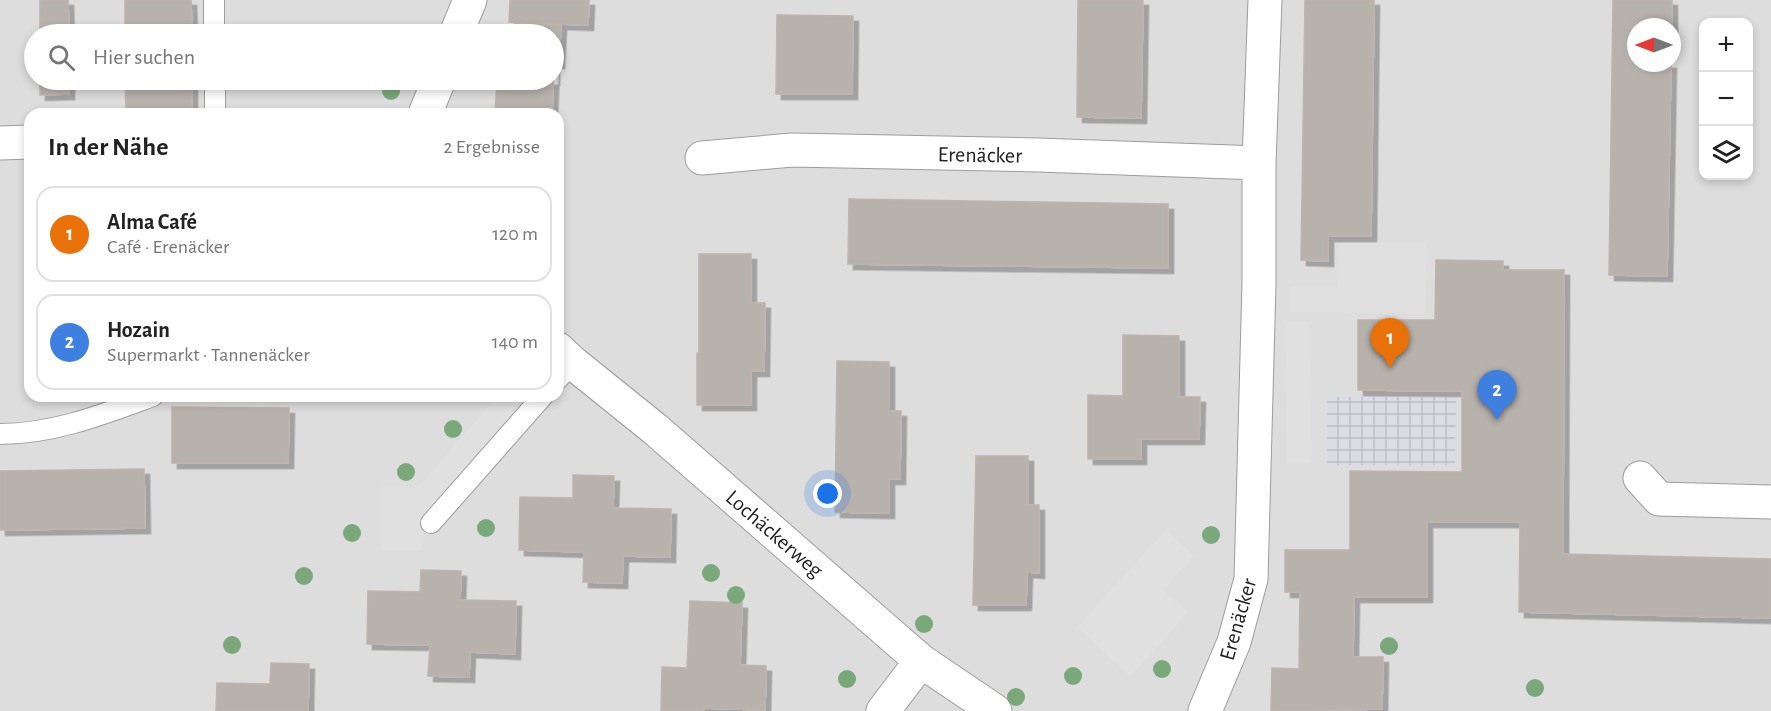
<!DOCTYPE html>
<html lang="de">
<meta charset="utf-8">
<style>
body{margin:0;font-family:"Alegreya Sans",sans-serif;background:#f6f6f6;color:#222}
.controls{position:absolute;right:18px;top:18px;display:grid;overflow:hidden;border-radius:12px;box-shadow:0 3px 9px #0003}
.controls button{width:54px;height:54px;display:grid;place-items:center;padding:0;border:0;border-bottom:2px solid #e0e0e0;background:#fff;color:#222;font:30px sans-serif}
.compass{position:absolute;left:1627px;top:18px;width:54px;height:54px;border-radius:50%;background:#fff;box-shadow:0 3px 9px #0003;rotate:270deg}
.you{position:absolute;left:828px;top:494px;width:21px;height:21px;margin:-15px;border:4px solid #fff;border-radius:50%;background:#1a73e8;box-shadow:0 0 0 9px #1a73e833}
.badge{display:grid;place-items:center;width:39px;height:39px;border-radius:50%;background:#b51c1a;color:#fff;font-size:20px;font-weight:700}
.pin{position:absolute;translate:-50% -50px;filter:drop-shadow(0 2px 3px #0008)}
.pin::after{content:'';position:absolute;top:32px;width:21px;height:18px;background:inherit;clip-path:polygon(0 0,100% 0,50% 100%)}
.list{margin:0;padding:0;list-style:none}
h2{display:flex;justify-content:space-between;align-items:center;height:78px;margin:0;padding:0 24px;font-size:26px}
h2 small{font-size:20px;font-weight:400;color:#767676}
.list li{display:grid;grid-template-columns:39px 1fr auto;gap:18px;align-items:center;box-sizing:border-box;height:96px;margin:0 12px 12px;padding:0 12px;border:2px solid #e0e0e0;border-radius:18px}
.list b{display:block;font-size:22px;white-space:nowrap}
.list p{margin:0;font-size:20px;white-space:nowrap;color:#767676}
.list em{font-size:20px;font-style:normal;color:#767676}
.icon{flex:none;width:33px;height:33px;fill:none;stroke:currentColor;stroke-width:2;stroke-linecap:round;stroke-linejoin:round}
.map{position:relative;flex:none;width:1771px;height:711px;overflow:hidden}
.search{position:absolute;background:#fff;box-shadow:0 3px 9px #0003;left:24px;top:24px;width:540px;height:66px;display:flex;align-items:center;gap:15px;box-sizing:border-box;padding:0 21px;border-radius:33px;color:#767676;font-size:22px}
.panel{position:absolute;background:#fff;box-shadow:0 3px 9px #0003;left:24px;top:108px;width:540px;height:294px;border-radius:18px}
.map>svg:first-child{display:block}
.residential{fill:#ddd;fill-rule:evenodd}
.parking{fill:#e0e0e0}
.plaza{fill:url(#plaza-grid)}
.building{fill:#b8b2ad;stroke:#bfb4ab;stroke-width:1.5;filter:url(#shadow)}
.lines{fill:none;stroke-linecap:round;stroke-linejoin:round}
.service-casing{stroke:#9d9d9d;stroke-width:22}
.minor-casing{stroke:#9d9d9d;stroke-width:35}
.service{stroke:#fff;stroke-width:20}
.minor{stroke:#fff;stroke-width:33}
.tree{fill:#7aa87b}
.labels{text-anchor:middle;stroke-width:6;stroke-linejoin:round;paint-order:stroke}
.street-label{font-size:22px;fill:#202020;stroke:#fff}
</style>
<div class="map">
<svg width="1771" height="711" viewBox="0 0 1771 711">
<defs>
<pattern id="plaza-grid" width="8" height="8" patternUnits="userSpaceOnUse" patternTransform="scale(1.5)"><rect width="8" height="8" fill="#dcdce5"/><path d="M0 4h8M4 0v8" fill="none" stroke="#bcbcc4"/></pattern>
<filter id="shadow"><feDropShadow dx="5.5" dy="5.5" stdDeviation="0" flood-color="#0004"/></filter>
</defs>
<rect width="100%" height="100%" fill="#efece7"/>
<!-- residential -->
<path class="residential" d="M0,0H1771V711H0ZM1704,22H1748V176H1704ZM1636,27H1672V63H1636ZM34,34H554V80H34ZM30,114H558V396H30Z"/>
<!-- parking -->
<path class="parking" d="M1339,243H1426L1425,313L1291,312V287H1338Z
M1286,322H1310L1311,463H1287Z
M498,396H529L426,519L421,550H381L382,487L419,486Z
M1166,530L1194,556L1163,590L1188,613L1130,676L1077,627Z"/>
<!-- plaza -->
<path class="plaza" d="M1327,397H1456L1455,465H1327Z"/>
<!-- building -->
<path class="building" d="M40,0H68L69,34H40Z
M125,0H191L192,34H125Z
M510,0H589L588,25L526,23L561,25L559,63H554L552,114H495L497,80H554V34H525V23L509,22Z
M1078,0H1143L1141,118L1077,117Z
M1305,0H1374L1371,236H1328V261L1301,260Z
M1613,0H1672V27H1636V63H1671L1667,276L1609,275Z
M777,15L853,16L852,94H776Z
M40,80H69V94L40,95Z
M125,80H192V110L126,111Z
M849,199L1168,204V268L848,264Z
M699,254H751V303H765L764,371H751V405H697V353H699Z
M1436,260L1503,261V270H1564L1563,554L1771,559V618L1519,612L1520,522H1427V597H1354L1353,657H1383L1382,709L1271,711L1272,668L1299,669L1300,592H1285V550H1350V471L1462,472V391L1358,390V320H1435Z
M1123,335L1179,336V397H1200L1199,439H1141V459H1088V395L1123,396Z
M837,361L889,362V411H901L900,479H889V513L835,512Z
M172,407L289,408L288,463H172Z
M976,456H1028V505H1039V573L1027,572L1026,605H973Z
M144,469L145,528L0,530V471Z
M573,475L614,476L613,508L671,509L670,557L623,556L622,583L583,582L584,552L519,550L520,497L573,498Z
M421,570L461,571L460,600L516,601L515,654L470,652L469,677L428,676L430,645L367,644L368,591L420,592Z
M690,601L742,603L740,665L766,666L765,710L704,708V711H661L662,667L687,668Z
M271,663L309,664L308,711H216L217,683L270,684Z"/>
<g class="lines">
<!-- service casing -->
<g class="service-casing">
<path id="service" d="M214,0V34
M215,80V114
M558,379L573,363
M0,434C54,434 104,414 153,396
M431,523L543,396"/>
</g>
<!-- minor casing -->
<g class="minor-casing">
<path id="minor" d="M456,34L470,0
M425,114L439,80
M0,143L30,142
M702,158L792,150L1039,155L1259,163
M558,349L573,363L655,429L921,661L995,711
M1640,478L1659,499L1771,502
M883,711L921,661
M1205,711L1234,642L1251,579L1259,283V163L1265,0"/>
</g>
<!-- service -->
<use href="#service" class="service"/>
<!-- minor -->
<use href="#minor" class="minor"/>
</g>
<!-- trees -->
<g class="tree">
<circle cx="391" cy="91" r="9"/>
<circle cx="453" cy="429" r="9"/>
<circle cx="406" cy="472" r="9"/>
<circle cx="486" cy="528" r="9"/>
<circle cx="352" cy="533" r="9"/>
<circle cx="1211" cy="535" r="9"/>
<circle cx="711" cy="573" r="9"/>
<circle cx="304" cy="576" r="9"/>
<circle cx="736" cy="595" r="9"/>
<circle cx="924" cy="624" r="9"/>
<circle cx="232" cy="645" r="9"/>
<circle cx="1389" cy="646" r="9"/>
<circle cx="1162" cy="669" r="9"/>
<circle cx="1073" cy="676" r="9"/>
<circle cx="847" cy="679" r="9"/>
<circle cx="1535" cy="688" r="9"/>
<circle cx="1016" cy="697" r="9"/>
</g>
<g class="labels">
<!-- street labels -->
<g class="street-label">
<text transform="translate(980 154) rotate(1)" y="8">Erenäcker</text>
<text transform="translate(775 533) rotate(41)" y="8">Lochäckerweg</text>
<text transform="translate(1237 619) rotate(-74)" y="8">Erenäcker</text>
</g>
</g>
</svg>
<div class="controls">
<button>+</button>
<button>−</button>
<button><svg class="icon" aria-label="layers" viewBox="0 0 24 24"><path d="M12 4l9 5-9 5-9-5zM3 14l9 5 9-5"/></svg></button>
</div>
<svg class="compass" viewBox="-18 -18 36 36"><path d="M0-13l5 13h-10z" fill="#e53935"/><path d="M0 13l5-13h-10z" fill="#767676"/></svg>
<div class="you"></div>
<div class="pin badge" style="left:1390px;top:368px;background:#e8710a">1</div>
<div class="pin badge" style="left:1497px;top:420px;background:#3f7fe0">2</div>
<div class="search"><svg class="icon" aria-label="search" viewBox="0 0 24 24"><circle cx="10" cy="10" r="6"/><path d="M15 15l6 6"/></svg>Hier suchen</div>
<section class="panel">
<h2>In der Nähe<small>2 Ergebnisse</small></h2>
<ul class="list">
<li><span class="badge" style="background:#e8710a">1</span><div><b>Alma Café</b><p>Café · Erenäcker</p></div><em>120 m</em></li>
<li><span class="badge" style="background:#3f7fe0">2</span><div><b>Hozain</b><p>Supermarkt · Tannenäcker</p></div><em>140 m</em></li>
</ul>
</section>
</div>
